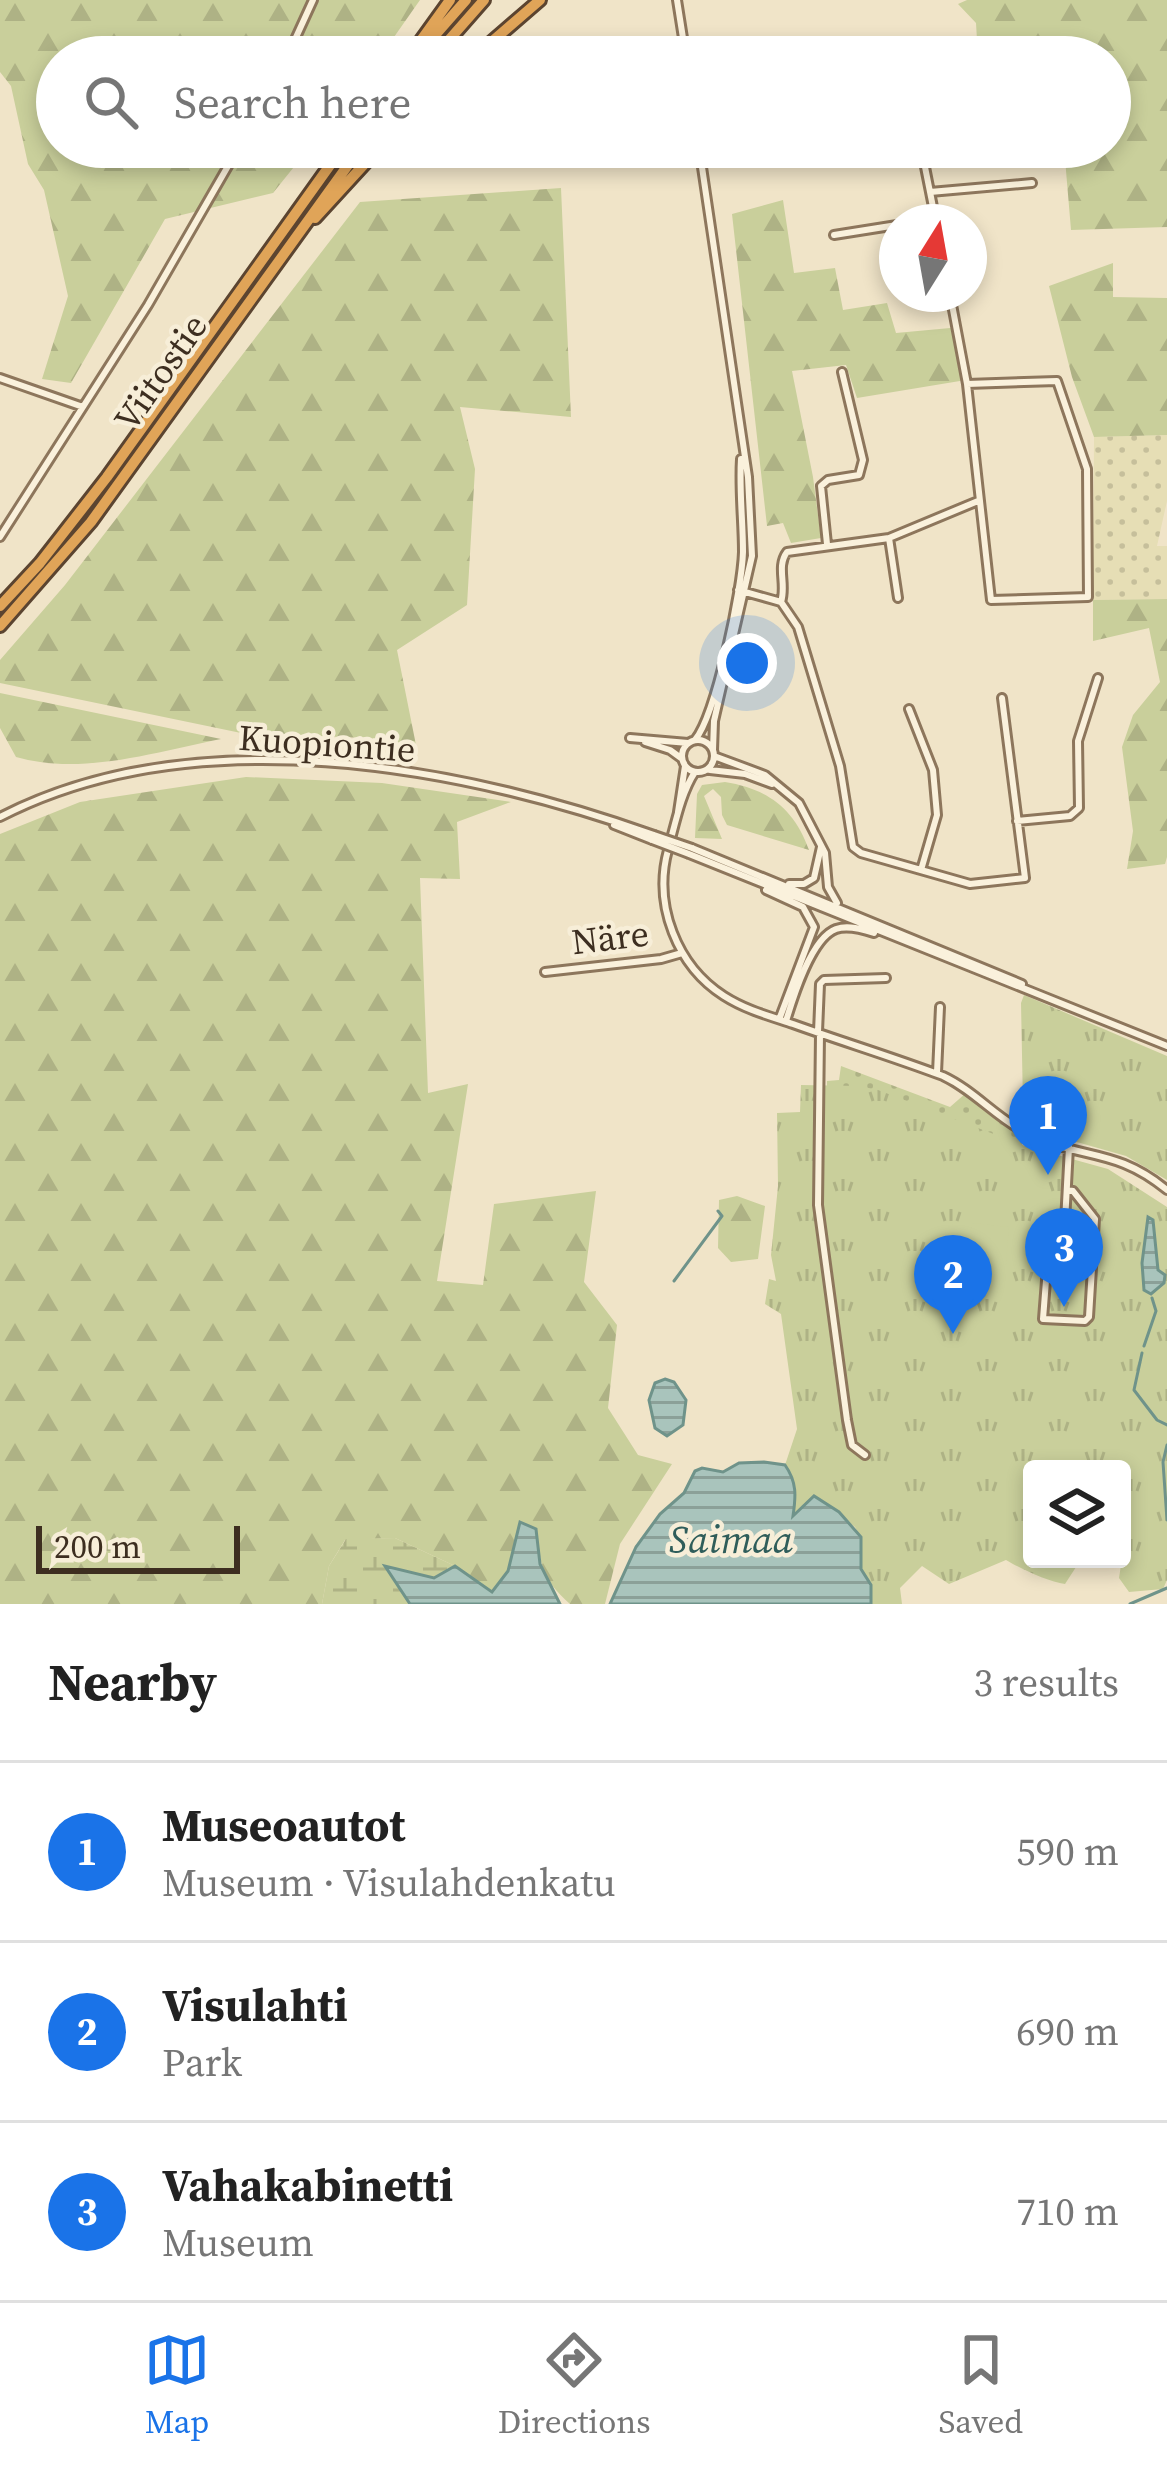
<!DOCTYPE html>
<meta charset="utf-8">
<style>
body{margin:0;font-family:"Source Serif 4",serif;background:#f6f6f6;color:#222}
.controls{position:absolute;right:36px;bottom:36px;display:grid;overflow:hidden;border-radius:12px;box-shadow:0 6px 18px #0003}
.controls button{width:108px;height:108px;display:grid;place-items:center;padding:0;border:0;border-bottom:3px solid #e0e0e0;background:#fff;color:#222;font:60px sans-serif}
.compass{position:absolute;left:879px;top:204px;width:108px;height:108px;border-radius:50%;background:#fff;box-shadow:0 6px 18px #0003;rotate:11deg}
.scale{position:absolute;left:36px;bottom:30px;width:204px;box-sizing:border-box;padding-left:12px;border:6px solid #3d2e20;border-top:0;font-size:33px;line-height:42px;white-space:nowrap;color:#3d2e20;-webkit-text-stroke:9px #f7eed8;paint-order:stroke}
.you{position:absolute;left:747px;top:663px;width:42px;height:42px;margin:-30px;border:9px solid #fff;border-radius:50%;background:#1a73e8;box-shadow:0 0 0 18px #1a73e833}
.badge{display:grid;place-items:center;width:78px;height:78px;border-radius:50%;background:#1a73e8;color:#fff;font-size:39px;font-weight:700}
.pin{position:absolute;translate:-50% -99px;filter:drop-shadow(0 3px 6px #0008)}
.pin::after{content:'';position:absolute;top:63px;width:42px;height:36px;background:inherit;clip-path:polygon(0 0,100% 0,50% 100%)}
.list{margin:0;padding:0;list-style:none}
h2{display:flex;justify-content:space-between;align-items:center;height:156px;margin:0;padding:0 48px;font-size:51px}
h2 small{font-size:39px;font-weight:400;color:#767676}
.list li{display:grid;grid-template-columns:78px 1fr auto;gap:36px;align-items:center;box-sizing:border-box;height:180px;padding:0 48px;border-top:3px solid #e0e0e0}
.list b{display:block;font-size:45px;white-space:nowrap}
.list p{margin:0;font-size:39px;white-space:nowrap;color:#767676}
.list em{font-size:39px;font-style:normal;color:#767676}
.icon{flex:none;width:66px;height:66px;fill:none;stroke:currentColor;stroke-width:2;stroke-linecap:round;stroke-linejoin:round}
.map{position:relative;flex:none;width:1167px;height:1604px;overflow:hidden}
.search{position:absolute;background:#fff;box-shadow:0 6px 18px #0003;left:36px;right:36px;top:36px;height:132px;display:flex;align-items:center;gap:30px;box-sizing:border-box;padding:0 42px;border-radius:66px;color:#767676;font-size:45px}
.sheet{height:696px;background:#fff}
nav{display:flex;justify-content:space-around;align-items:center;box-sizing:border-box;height:168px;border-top:3px solid #e0e0e0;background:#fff;font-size:33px;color:#767676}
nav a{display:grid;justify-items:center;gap:6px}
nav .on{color:#1a73e8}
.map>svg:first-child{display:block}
.farmland{fill:url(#farmland-dots)}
.grass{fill:url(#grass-dots)}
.forest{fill:url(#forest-firs)}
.wetland{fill:url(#wetland-marsh)}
.park{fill:url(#park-tufts);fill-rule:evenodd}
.pitch{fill:#c9cf9b}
.water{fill:url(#water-rules);stroke:#6f938a;stroke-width:3}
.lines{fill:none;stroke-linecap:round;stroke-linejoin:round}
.stream{stroke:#6f938a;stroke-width:3}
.minor-casing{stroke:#8d765c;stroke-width:12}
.highway-casing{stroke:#5b4430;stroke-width:16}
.minor{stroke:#faf1dc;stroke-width:6}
.highway{stroke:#e0a458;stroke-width:10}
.minor-bridge-casing{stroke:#8d765c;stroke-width:12;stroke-linecap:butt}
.minor-bridge{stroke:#faf1dc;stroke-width:6}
.labels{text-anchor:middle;stroke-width:9;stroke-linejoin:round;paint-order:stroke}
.street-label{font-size:36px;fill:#3d2e20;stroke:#f7eed8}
.water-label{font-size:39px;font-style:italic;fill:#2f5d5a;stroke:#f7eed8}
</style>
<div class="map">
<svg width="1167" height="1604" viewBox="0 0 1167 1604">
<defs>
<pattern id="farmland-dots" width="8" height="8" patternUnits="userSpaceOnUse" patternTransform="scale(3)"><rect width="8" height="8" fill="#e6deb5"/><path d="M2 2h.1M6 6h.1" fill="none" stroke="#c6bf9b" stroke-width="1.8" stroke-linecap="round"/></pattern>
<pattern id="grass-dots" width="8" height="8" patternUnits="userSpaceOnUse" patternTransform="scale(3)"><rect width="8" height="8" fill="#c9cf9b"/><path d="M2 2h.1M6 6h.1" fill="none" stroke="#aeb285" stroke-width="1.8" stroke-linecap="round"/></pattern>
<pattern id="forest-firs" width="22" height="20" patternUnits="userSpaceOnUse" patternTransform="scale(3)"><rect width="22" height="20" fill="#c9cf9b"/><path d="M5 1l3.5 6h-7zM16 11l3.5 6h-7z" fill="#aeb285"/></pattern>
<pattern id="wetland-marsh" width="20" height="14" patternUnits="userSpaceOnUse" patternTransform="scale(3)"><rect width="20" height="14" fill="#c9cf9b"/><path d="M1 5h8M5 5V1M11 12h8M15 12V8" fill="none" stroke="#aeb285"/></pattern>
<pattern id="park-tufts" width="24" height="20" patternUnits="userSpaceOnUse" patternTransform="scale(3)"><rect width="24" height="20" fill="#c9cf9b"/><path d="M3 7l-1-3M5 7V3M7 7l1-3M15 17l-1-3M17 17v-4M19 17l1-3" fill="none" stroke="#aeb285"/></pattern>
<pattern id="water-rules" width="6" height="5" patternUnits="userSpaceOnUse" patternTransform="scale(3)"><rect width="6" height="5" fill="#a9c4bc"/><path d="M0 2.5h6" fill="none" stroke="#8ba098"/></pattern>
</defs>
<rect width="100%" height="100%" fill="#f0e4c8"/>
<!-- farmland -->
<path class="farmland" d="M1167,435V501L1157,546H1167V599L1093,600L1094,437Z"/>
<!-- grass -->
<path class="grass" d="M841,1066L950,1107L966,1093L1022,1135V1157L827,1095V1081L839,1080Z"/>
<!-- forest -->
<path class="forest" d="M0,0H420L380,57H57V147H310L273,193L165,219L71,383L42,379L68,296L44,190L28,164L11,86L0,72Z
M967,0H1167V227L1071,230L1064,147H1110V57H978L976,23L958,4Z
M561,188L571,417L460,407L475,469L467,605L397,650L416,745L366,738L241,733L0,683V660L65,585L360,202Z
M783,200L794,273L835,268L843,310L887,303L896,333L961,327L972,379L857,398L846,365L792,371L813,477L821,538L791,543L783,523L767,526L732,214Z
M1113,263V297L1167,298V435L1094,437L1072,377L1049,286Z
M1167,599V857L1165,864L1127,869L1133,831L1122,747L1133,715L1160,682L1149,628L1093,641V600Z
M0,693L221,739C155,752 82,776 16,757L0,728Z
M246,777L382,783L511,802L457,822L460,879L420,878L428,1093L468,1084L437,1281L483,1285L494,1204L596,1191L584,1282L617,1325L608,1408L638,1455L672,1464L620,1544L605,1604H570C541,1578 541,1566 536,1529L520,1523L508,1571L492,1593L455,1566L395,1538L345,1540L329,1566L322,1604H0V834L80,802Z
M725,782C768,789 794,808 809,850L727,825L722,815L721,797L713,789L704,796L722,839L695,838L697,794L702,785Z
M737,1196L765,1206L758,1259L731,1262L718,1248L719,1200Z"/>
<!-- wetland -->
<path class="wetland" d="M395,1538L455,1566L405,1595L410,1604H322L329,1566L346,1539Z"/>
<!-- park -->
<path class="park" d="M1024,995L1167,1056V1180L1126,1156L1031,1129L1023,1106L1021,1003Z
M801,1085L859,1086L878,1090L1025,1146L1108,1169L1167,1207V1580L1163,1589L1129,1592L1119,1578L1121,1565L1113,1561L1096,1566L1078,1564L1065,1584C1049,1582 1021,1569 1006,1560L949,1584L922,1566L900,1588L902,1604H871V1585L861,1569L862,1541L855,1527L814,1496L792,1515L796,1490L785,1465L797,1429L781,1314L765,1304L769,1279L776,1281L771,1255L778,1186L777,1113L800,1112ZM1032,1469H1122V1559H1032Z"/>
<!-- pitch -->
<path class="pitch" d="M972,1223L1009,1227L1006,1265L969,1262Z"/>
<!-- water -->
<path class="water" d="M1148,1217L1153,1220L1158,1270L1165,1275L1164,1283L1151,1294L1144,1290L1142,1263Z
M665,1379L674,1382L686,1400L683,1425L667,1436L655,1428L649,1400L655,1383Z
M764,1462L785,1465C797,1482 796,1496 793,1516L814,1496L839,1512L861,1537V1569L871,1585V1604H610L636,1547L660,1514L684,1493L695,1471L702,1468L723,1472L739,1463Z
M520,1522L536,1529L540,1564L560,1604H410L385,1566L434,1578L455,1566L492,1592L508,1571Z"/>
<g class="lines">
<!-- stream -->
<path class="stream" d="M674,1281L722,1216L718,1211
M1144,1346L1156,1311L1152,1298
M1142,1353L1134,1390L1157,1420L1167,1425
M1167,1445L1163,1462L1167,1520
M1130,1604L1167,1588"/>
<!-- minor casing -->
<g class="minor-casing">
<path id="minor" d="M677,0L686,57
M906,42L909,57
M287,57L313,0
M699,147L748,477L752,556L714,721L713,750
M921,147L936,222
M930,192L1032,183
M914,222L934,219
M834,235L897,225
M950,294L967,384L991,600L1088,597L1087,469L1057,381L967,384
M0,378L83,407
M0,537L148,305L239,147
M889,538L898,598
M827,544L821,486L828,480L859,475L863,460L842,372
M738,590L781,602L798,627L840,766L853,847L861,853L970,884L1025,878L1002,698
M781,602C787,584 776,567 787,552L889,538L978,501
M909,709L933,770L937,815L921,870
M630,738L688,743
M695,740C716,714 742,589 743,552C743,521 739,490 741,459
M682 756a16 16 0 1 1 32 0a16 16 0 1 1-32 0Z
M645,742L670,750L681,758
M714,756L765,775L799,803L825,853L828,887L837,903
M710,770L745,774L772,784
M695,772C681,793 675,825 668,850C653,905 677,966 724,996C746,1010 769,1016 793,1024C843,1042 893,1057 943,1076C975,1091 996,1118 1028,1134C1081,1160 1115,1147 1167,1190
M678,812L685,766
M0,817C194,717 457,765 654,835
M1017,821L1070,816L1079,808L1078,741L1098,678
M614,825L652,840
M692,848L1022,984
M689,854L1167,1046
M789,884H804L814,878L821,847
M766,890L803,907L814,927L780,1017
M545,972L661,959L682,953
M786,1021C793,998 811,938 836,929C848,925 862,929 874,933
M818,1032L820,984L824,980L886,978
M820,1034L818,1205L847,1420L852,1445L865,1455
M937,1073L940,1007
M1067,1190L1073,1191L1095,1219L1089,1317L1085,1321L1043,1319L1047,1268L1064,1241L1069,1147"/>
</g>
<!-- highway casing -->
<g class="highway-casing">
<path id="highway" d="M409,57L450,0
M416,57L466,0
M434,57L484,0
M474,57L540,0
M315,218L380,147
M0,606L40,563L107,477L343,147
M0,626L91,522L361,147"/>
</g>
<!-- minor -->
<use href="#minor" class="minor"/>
<!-- highway -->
<use href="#highway" class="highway"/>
<!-- minor-bridge casing -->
<g class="minor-bridge-casing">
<path id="minor-bridge" d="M654,835L692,848
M652,840L689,854"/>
</g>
<!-- minor-bridge -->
<use href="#minor-bridge" class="minor-bridge"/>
</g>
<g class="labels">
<!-- street labels -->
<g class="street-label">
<text transform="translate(160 372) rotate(-55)" y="13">Viitostie</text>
<text transform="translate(327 743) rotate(4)" y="13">Kuopiontie</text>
<text transform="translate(610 937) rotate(-7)" y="13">Näre</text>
</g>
<!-- water labels -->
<g class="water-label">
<text x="731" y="1553">Saimaa</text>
</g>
</g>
</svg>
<div class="controls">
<button><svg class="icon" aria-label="layers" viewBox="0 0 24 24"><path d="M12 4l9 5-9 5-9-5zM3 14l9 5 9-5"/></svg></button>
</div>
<svg class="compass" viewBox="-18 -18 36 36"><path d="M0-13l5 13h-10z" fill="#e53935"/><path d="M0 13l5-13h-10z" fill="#767676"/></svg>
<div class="scale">200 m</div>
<div class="you"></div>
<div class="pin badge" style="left:1048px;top:1175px">1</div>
<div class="pin badge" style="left:953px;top:1334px">2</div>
<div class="pin badge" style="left:1064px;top:1307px">3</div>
<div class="search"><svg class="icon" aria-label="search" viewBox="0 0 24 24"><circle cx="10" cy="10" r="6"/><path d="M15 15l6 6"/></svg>Search here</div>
</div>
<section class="sheet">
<h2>Nearby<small>3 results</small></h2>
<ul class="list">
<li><span class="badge">1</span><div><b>Museoautot</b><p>Museum · Visulahdenkatu</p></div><em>590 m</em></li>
<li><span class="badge">2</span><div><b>Visulahti</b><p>Park</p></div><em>690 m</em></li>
<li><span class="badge">3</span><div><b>Vahakabinetti</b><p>Museum</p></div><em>710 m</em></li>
</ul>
</section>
<nav>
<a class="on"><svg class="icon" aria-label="map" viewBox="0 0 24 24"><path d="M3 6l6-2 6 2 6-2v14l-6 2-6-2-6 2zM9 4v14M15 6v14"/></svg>Map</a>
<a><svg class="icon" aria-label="directions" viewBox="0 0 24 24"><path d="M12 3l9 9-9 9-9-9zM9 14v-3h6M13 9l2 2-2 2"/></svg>Directions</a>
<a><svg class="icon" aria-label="saved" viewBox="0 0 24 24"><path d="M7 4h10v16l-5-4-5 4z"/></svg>Saved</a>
</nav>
